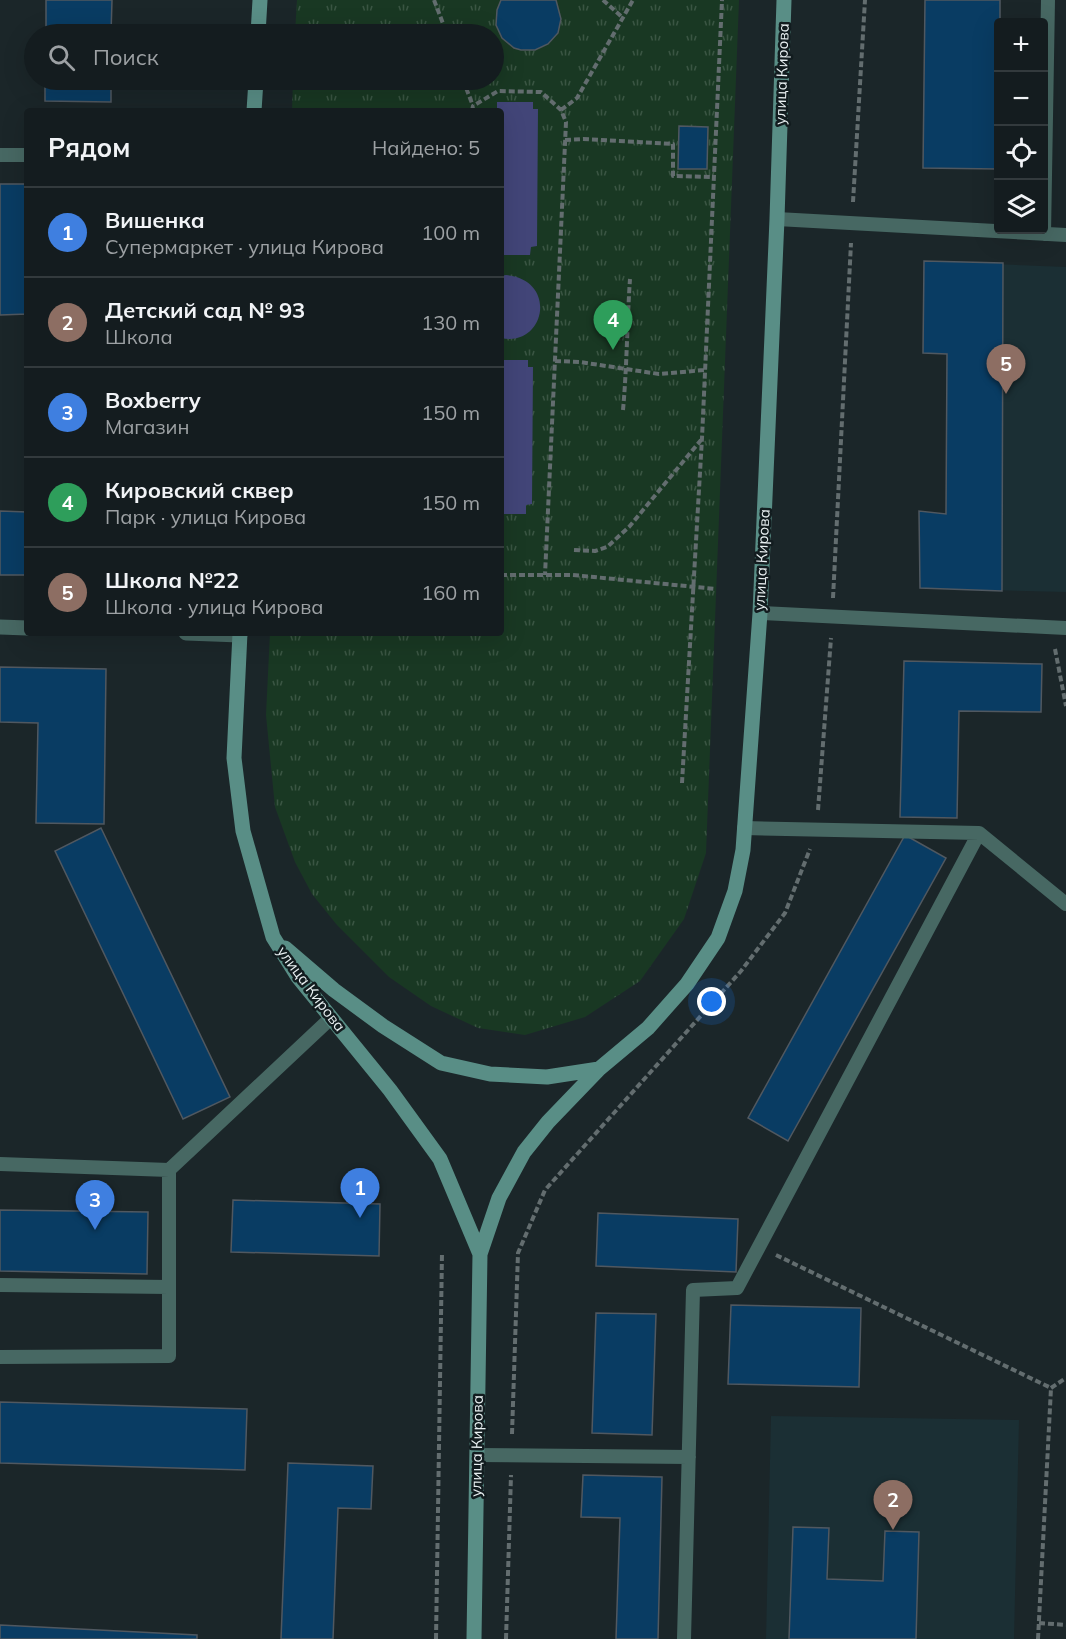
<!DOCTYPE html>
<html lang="ru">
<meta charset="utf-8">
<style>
body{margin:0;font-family:Mulish,sans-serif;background:#1d2528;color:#f1f3f6}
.controls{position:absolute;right:18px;top:18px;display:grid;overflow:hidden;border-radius:6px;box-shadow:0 6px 24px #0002}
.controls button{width:54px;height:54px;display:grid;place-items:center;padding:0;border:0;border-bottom:2px solid #333a3d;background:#141c1f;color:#f1f3f6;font:30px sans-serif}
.you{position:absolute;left:712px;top:1002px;width:21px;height:21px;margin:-15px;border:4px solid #fff;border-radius:50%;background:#1a73e8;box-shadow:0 0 0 9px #1a73e833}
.badge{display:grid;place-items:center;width:39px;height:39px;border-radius:50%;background:#f49aa2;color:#fff;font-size:20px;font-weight:700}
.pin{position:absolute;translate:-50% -50px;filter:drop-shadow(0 2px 3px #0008)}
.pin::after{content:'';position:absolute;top:32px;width:21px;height:18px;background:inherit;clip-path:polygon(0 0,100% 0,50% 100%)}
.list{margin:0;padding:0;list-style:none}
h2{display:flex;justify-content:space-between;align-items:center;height:78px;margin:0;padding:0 24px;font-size:26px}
h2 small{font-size:20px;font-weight:400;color:#9da1a4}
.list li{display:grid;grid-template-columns:39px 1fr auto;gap:18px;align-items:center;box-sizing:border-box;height:90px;padding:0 24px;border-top:2px solid #333a3d}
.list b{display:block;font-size:22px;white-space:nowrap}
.list p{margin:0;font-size:20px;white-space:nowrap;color:#9da1a4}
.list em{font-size:20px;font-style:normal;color:#9da1a4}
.icon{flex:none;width:33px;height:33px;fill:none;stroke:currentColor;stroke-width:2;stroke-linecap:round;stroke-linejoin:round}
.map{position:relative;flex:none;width:1066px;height:1639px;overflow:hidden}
.search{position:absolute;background:#141c1f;box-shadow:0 6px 24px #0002;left:24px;top:24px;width:480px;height:66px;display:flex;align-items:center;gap:15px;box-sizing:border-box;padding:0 21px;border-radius:33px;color:#9da1a4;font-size:22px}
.panel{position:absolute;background:#141c1f;box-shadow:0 6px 24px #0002;left:24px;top:108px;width:480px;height:528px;border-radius:6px}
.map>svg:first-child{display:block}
.built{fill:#1b2f34}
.park{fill:url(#park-tufts)}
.water{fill:#424578}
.building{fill:#093c63;stroke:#505860;stroke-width:1.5}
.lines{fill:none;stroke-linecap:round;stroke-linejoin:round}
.path{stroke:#636d6f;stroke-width:4;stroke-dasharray:6 3;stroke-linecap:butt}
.lane{stroke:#476863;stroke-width:14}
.street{stroke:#476863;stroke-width:15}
.secondary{stroke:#598e86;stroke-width:15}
.labels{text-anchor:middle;stroke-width:5;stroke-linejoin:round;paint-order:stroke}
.street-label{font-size:15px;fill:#e9f0f2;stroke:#121c1f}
</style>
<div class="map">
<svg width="1066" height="1639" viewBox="0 0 1066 1639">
<defs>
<pattern id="park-tufts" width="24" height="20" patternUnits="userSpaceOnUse" patternTransform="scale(1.5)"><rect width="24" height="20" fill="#193823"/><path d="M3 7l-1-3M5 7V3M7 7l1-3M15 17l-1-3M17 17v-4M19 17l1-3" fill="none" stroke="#3a5543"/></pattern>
</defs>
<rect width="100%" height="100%" fill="#1b2629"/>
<!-- built -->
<path class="built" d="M924,261L1066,267V592L920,588L919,511L946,514L947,354L923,353Z
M771,1416L1019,1420L1014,1639H766Z"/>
<!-- park -->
<path class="park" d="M297,0H739L706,853L684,919L640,981L585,1017L525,1035L478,1028L431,1006L389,977L337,925L312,894L295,862L275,807L266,715L270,633H501V111H292L293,80H494V34H295Z"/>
<!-- water -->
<path class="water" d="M497,102H533V109H538L537,246L531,247L530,255H501V111H489V109H497Z
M506,275C559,280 545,348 501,338V276Z
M501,360H528V367H533L532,504L526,505V514H501Z"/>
<!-- building -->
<path class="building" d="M46,0H112L111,34H46Z
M501,0H556L561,19L558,33L548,44L535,50H521L514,48L502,38L496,25L497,10Z
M925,0H1000V22H998V169L923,168Z
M45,80H111V102L45,101Z
M679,126L708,127L707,169H678Z
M0,184H27V314L0,315Z
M924,261L1003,263L1002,591L920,588L919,511L946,514L947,354L923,353Z
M0,511L27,512V575H0Z
M904,661L1042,664L1041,712L959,711L957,818L900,817Z
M0,667L106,669L104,824L36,823L38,723L0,722Z
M101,828L230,1097L183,1119L55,851Z
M905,835L946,858L788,1141L748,1118Z
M233,1200L380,1204L379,1256L231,1252Z
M0,1210L148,1212L147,1274L0,1271Z
M598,1213L738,1219L736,1272L596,1266Z
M731,1305L861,1308L859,1387L728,1384Z
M596,1313L656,1314L652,1435L592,1433Z
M0,1402L247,1409L245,1470L0,1463Z
M288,1463L373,1466L371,1509L338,1508L333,1639H281Z
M583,1475L662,1477L658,1639H616L620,1518L581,1517Z
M793,1527L829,1528L827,1579L883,1581L885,1531L919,1532L916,1639H789Z
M0,1625L197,1635V1639H0Z"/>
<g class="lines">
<!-- path -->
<path class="path" d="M434,0L447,34
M603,0L623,18
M463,80L473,106
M561,110L577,98L633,0
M472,111L473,106L498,91L541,92L561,110L566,122L545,575
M565,140L583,139L673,144V176L714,177
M853,202L865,0
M555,361L580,362L659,374L705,370
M623,410C627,366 627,323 630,279
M574,550L595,551L607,547L629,527L701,440
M501,575H573L716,589
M833,598L851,243
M1055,649L1066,706
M682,783L702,438L722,0
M818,810L831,638
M776,1255L1051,1388
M1051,1388L1066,1378
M512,1434L518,1253L545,1190L741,971L785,913L810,849
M1039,1623L1066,1625
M436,1639L442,1253
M506,1639L511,1475
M1038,1639L1051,1388"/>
<!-- lane -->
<path class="lane" d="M0,155H27
M777,219L1066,235
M1044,234L1048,0
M760,613L1066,628
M744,828L979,833L1066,904
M0,1164L169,1170L331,1018
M0,1285L169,1287
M0,1357L169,1356V1170
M477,1455L689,1457
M684,1639L693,1290L737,1288L979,833"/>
<!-- street -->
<path class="street" d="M0,627L27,628
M186,633L240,635"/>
<!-- secondary -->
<path class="secondary" d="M258,34L260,0
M254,111L256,80
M240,633L234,758L243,831L273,937L298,977L390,1090L440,1159L480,1254
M285,948L334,990L383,1026L441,1063L490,1074L547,1077L599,1069
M474,1639L480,1254L499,1198L524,1152L548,1122L599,1069L648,1028L687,984L718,938L735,891L743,850L760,613L777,219L784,0"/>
</g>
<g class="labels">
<!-- street labels -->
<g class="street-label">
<text transform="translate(782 74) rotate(-88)" y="5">улица Кирова</text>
<text transform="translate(762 560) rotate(-87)" y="5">улица Кирова</text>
<text transform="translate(311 989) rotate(53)" y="5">улица Кирова</text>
<text transform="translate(477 1446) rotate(-89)" y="5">улица Кирова</text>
</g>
</g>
</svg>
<div class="controls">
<button>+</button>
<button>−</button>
<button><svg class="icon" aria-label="locate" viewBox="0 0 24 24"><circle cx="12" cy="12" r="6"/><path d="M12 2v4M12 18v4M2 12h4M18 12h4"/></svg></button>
<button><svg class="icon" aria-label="layers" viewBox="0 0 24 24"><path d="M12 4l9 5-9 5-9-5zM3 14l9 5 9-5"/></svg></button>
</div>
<div class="you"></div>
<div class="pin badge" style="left:360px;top:1218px;background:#3f7fe0">1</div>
<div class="pin badge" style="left:893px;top:1530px;background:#8d6e63">2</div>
<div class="pin badge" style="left:95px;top:1230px;background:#3f7fe0">3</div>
<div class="pin badge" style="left:613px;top:350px;background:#2e9e5b">4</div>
<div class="pin badge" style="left:1006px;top:394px;background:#8d6e63">5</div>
<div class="search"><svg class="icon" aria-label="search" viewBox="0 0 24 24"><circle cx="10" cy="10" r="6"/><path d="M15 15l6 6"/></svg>Поиск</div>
<section class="panel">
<h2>Рядом<small>Найдено: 5</small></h2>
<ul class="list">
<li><span class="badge" style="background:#3f7fe0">1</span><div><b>Вишенка</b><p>Супермаркет · улица Кирова</p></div><em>100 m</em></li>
<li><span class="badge" style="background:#8d6e63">2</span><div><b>Детский сад № 93</b><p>Школа</p></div><em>130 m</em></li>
<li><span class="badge" style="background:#3f7fe0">3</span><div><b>Boxberry</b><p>Магазин</p></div><em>150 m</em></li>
<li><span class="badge" style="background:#2e9e5b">4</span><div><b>Кировский сквер</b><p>Парк · улица Кирова</p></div><em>150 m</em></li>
<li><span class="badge" style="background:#8d6e63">5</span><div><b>Школа №22</b><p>Школа · улица Кирова</p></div><em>160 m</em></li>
</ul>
</section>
</div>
